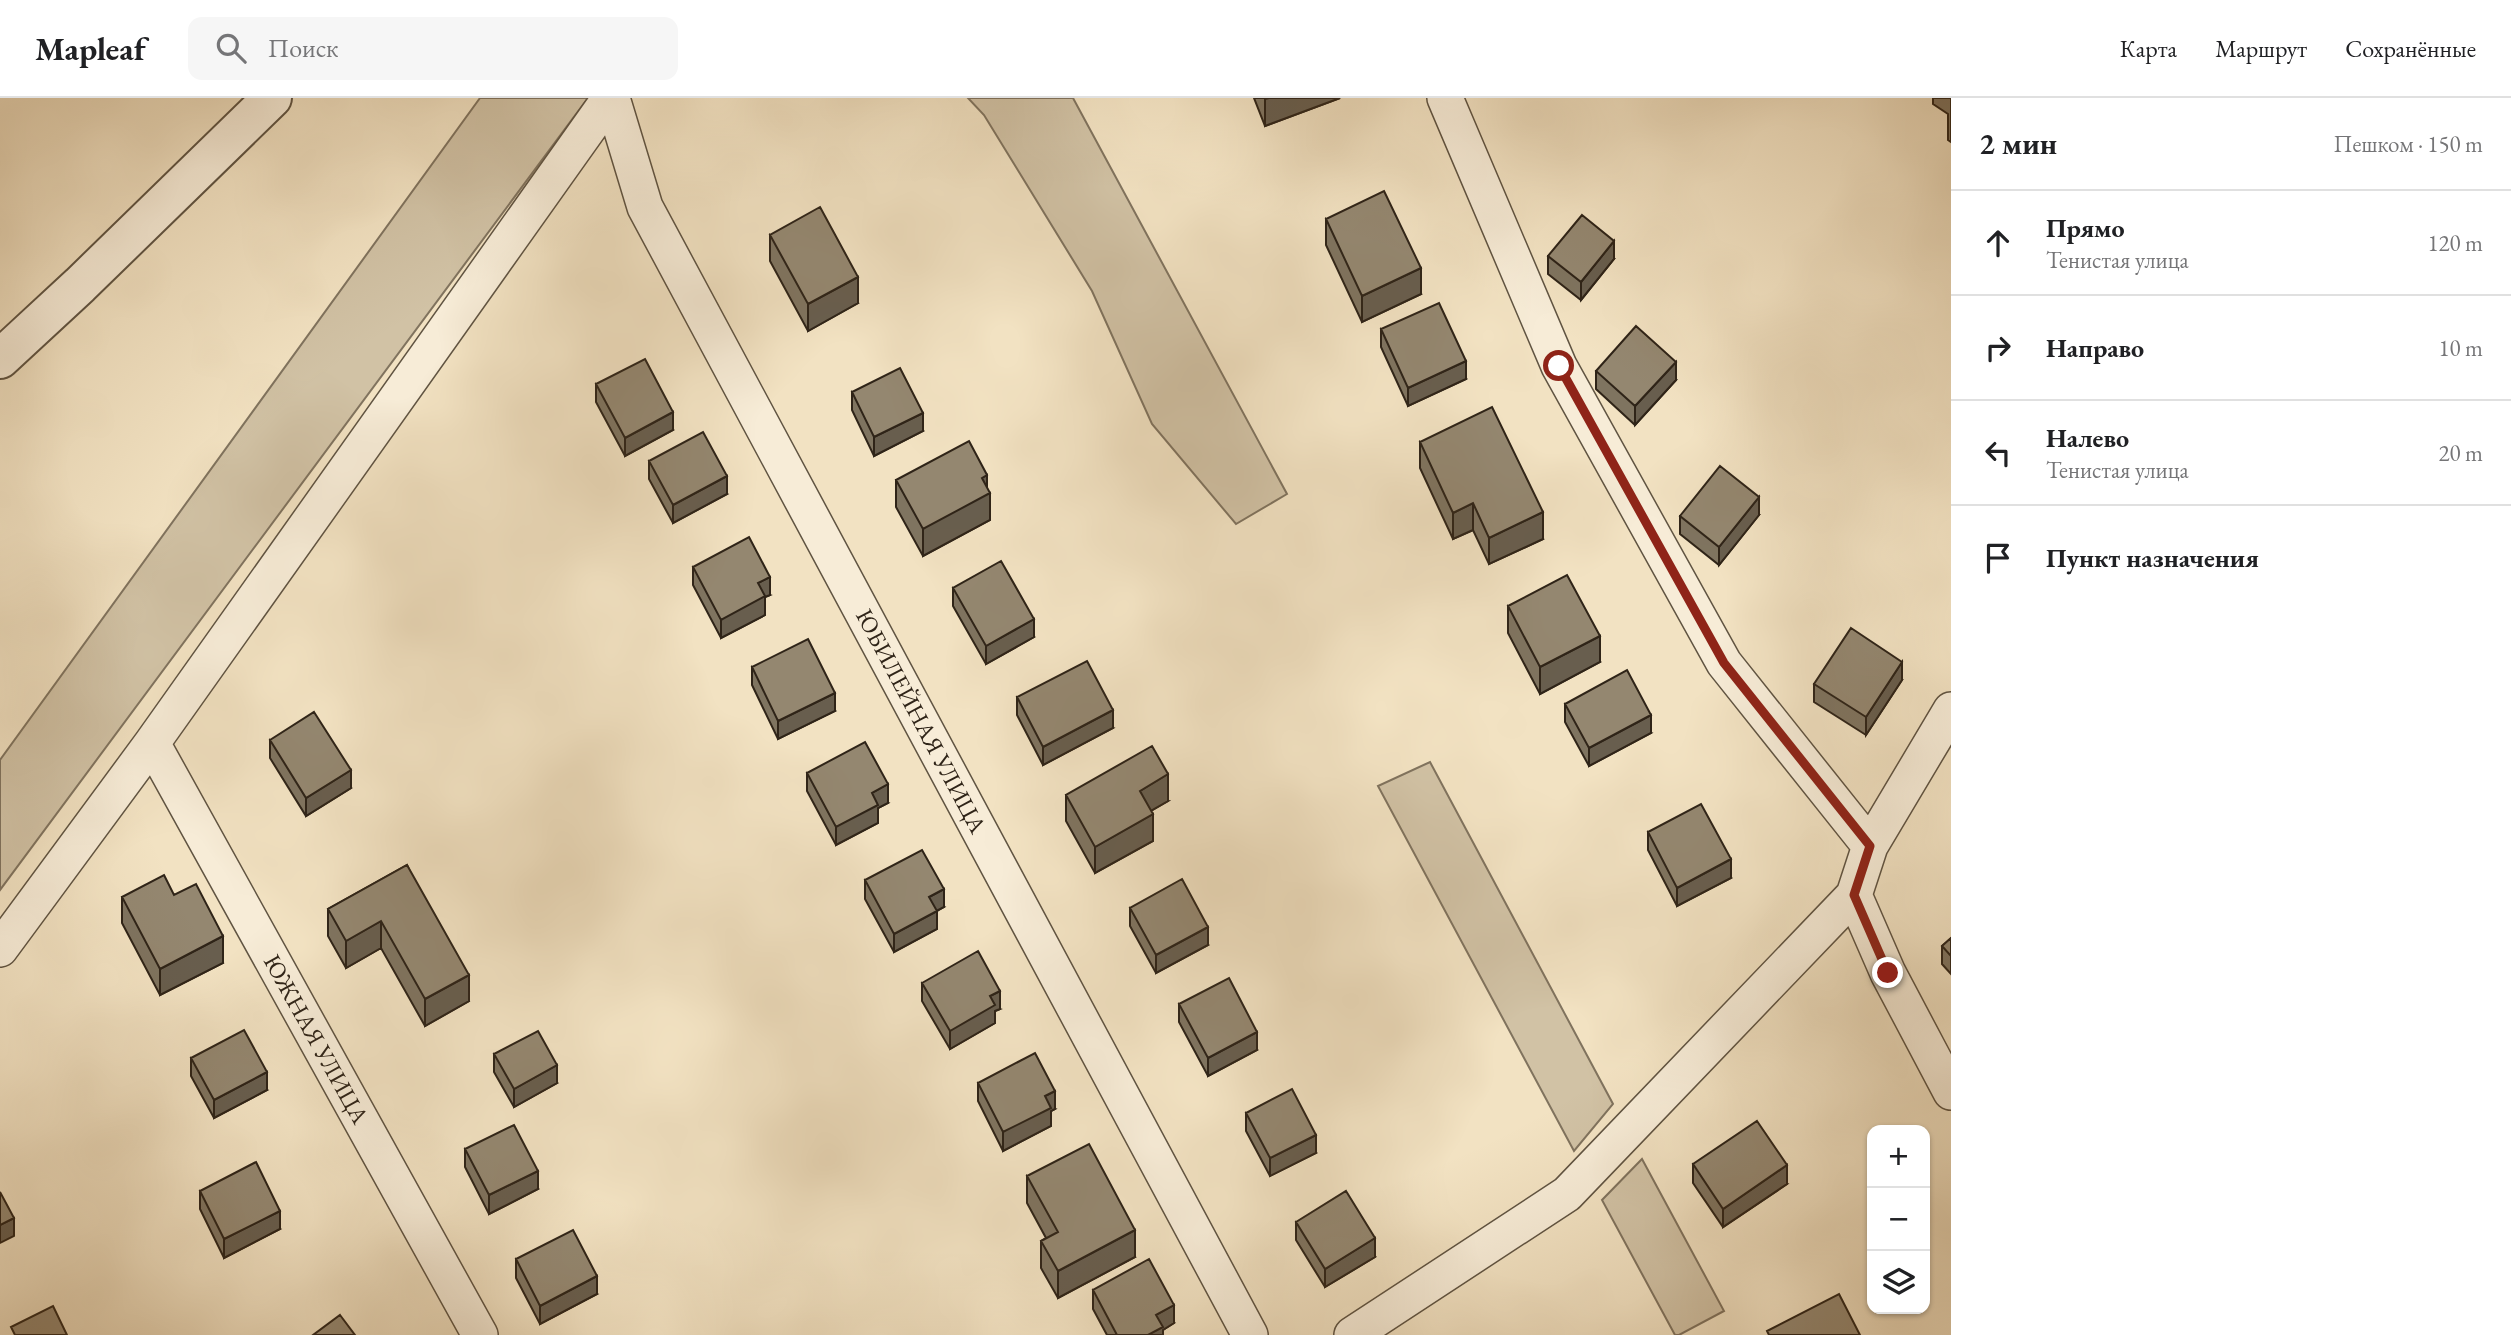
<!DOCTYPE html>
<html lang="ru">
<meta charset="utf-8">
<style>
body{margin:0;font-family:"EB Garamond",serif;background:#f6f6f6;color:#202124}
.controls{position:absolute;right:21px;bottom:21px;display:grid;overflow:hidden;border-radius:14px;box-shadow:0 2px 5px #0004}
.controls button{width:63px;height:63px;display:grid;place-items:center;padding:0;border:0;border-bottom:2px solid #e0e0e0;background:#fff;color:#202124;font:35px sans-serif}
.stop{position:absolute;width:21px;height:21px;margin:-16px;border:5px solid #8f2418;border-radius:50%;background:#fff}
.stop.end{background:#8f2418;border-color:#fff;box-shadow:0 2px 7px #0008}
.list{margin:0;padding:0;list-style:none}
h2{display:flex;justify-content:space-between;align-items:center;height:91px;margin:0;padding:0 28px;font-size:30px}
h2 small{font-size:23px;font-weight:400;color:#757577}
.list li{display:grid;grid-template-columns:46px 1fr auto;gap:21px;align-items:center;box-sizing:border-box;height:105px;padding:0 28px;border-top:2px solid #e0e0e0}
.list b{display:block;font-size:26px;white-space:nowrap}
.list p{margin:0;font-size:23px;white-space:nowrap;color:#757577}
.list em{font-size:23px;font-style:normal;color:#757577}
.icon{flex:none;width:38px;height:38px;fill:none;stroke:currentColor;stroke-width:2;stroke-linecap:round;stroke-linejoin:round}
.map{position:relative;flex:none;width:1951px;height:1237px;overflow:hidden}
header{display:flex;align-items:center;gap:42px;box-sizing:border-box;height:98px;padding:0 35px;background:#fff;border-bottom:2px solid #e0e0e0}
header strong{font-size:33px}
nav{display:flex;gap:38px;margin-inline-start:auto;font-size:24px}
.search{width:490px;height:63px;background:#f6f6f6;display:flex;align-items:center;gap:18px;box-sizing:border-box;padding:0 24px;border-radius:14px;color:#757577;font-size:26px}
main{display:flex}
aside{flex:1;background:#fff}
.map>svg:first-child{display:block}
.green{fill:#d1c2a5;stroke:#80735e;stroke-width:2}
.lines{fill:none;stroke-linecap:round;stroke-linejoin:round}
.minor-casing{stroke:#605442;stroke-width:38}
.tertiary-casing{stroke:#605442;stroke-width:42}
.minor{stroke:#f7ecd7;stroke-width:35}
.tertiary{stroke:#f7ecd7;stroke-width:38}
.wall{fill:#7f7460;stroke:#2f2418;stroke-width:2}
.shaded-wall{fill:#685e4e;stroke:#2f2418;stroke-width:2}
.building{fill:#948770;stroke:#2f2418;stroke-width:2}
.route{stroke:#8f2418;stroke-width:9}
.labels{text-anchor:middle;stroke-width:7;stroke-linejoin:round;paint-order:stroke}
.street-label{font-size:24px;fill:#2f2418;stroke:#f7ecd7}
</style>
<header>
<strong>Mapleaf</strong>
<div class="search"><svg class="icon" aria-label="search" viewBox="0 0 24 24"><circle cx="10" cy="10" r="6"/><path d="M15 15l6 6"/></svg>Поиск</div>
<nav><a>Карта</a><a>Маршрут</a><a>Сохранённые</a></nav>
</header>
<main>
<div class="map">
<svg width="1951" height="1237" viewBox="0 0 1951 1237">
<rect width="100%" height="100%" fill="#f2e2c2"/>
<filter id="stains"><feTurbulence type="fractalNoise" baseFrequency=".00286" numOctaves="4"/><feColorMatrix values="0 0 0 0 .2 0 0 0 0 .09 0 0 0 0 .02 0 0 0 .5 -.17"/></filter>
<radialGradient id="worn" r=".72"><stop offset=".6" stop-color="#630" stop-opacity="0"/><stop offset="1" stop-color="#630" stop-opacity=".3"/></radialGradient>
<!-- green -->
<path class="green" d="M480,0H588L0,792V662Z
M968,0H1073L1287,396L1236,426L1152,326L1092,193L984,17Z
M1430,664L1613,1006L1574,1053L1378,688Z
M1642,1061L1724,1213L1679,1237H1675L1602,1102Z"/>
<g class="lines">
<!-- minor casing -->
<g class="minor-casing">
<path id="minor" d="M612,0L645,109L1250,1237
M1445,0L1559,268L1724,565L1870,748
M152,645L480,1237
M1854,797L1888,875L1951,994
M0,851L152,645L610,0
M1352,1237L1567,1096L1854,797L1870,748L1951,612"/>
</g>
<!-- tertiary casing -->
<g class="tertiary-casing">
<path id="tertiary" d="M0,261L80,187L272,0"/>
</g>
<!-- minor -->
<use href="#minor" class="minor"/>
<!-- tertiary -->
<use href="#tertiary" class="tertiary"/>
</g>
<!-- wall -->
<path class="wall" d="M1254,0H1340L1265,28Z
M1933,0H1951V44L1948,42V16L1933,6Z
M1326,121L1421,196L1362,224L1326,147Z
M770,137L858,205L808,233L770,163Z
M1548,158L1614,161L1581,202L1548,176Z
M1381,231L1466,281L1408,308L1381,249Z
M1596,273L1676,282L1635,327L1596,291Z
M596,286L673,332L625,358L596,304Z
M852,294L923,333L874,358L852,312Z
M1420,344L1543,441L1489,466L1473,432L1453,441L1420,370Z
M649,363L727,396L673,425L649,381Z
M896,382L987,391L990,422L923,458L896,409Z
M1759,417L1719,467L1680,436V418Z
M693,469L770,497L765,499V517L721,540L693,487Z
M953,490L1034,539L986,566L953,508Z
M1508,508L1600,564L1540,596L1508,535Z
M752,569L835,613L778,641L752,587Z
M1902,582L1866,637L1814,604V586Z
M1017,599L1113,630L1043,667L1017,617Z
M1565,606L1651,635L1589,668L1565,624Z
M270,642L351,690L306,718L270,660Z
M807,675L888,705L878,710V725L836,747L807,693Z
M1066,697L1168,703L1151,713L1153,743L1095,775L1066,723Z
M1648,734L1731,780L1677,808L1648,752Z
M407,767L469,903L425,928L381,850L346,870L328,838V811Z
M865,782L944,809L937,813V831L894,854L865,801Z
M174,797L223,865L160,897L122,825V799Z
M1130,810L1208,847L1156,875L1130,828Z
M1951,840V876L1942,866V848Z
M922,885L1000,911L995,913V925L950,951L922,903Z
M1179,906L1257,952L1208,978L1179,924Z
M494,956L557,985L514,1009L494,974Z
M191,960L267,992L214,1020L191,978Z
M978,985L1055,1011L1051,1013V1028L1003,1053L978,1003Z
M1246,1015L1316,1055L1270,1078L1246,1033Z
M465,1051L538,1091L489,1116L465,1069Z
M1693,1066L1787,1086L1723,1129L1693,1085Z
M1027,1078L1135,1159L1058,1200L1041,1170V1143L1046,1140L1027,1105Z
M200,1093L280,1131L224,1160L200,1111Z
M1296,1124L1375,1159L1325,1189L1296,1142Z
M516,1161L597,1196L540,1226L516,1180Z
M1093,1192L1174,1225L1163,1232V1237H1107L1093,1211Z"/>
<!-- shaded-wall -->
<path class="shaded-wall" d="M1269,0H1340L1265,28V1Z
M1614,143V161L1581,202V184Z
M1421,170V196L1362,224V198Z
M858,179V205L808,233V206Z
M1466,263V281L1408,308V290Z
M1676,264V282L1635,327V308Z
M673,314V332L625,358V340Z
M923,315V333L874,358V339Z
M987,377V396L990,395V422L923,458V431L982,380Z
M727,378V396L673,425V407Z
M1759,399V417L1719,467V449Z
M1473,405V432L1453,441V415Z
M1543,414V441L1489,466V440Z
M770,479V497L765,499V517L721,540V522L758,485Z
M1034,521V539L986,566V548Z
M1600,538V564L1540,596V569Z
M1902,564V582L1866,637V619Z
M835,595V613L778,641V623Z
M1113,612V630L1043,667V649Z
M1651,617V635L1589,668V650Z
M351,672V690L306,718V700Z
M1168,676V703L1140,719V693Z
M888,686V705L878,710V725L836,747V729L872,695Z
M1153,716V743L1095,775V749Z
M1731,761V780L1677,808V790Z
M944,791V809L929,817V799Z
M937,813V831L894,854V836Z
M381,823V850L346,870V843Z
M1208,829V847L1156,875V857Z
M223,838V865L160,897V871Z
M469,877V903L425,928V901Z
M1000,893V911L995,913V925L950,951V933L990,898Z
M1257,934V952L1208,978V960Z
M557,967V985L514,1009V991Z
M267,974V992L214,1020V1002Z
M1055,993V1011L1051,1013V1028L1003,1053V1034L1045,998Z
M1316,1037V1055L1270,1078V1060Z
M1787,1067V1086L1723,1129V1111Z
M538,1073V1091L489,1116V1097Z
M280,1113V1131L224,1160V1141Z
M14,1120V1138L0,1145V1127Z
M1135,1132V1159L1058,1200V1173Z
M1375,1140V1159L1325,1189V1171Z
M597,1178V1196L540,1226V1208Z
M1174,1207V1225L1163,1232V1237H1148L1156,1217Z"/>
<!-- building -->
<path class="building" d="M1384,93L1421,170L1362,198L1326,121Z
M820,109L858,179L808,206L770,137Z
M1582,117L1614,143L1581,184L1548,158Z
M1439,205L1466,263L1408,290L1381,231Z
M1636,228L1676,264L1635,308L1596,273Z
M645,261L673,314L625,340L596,286Z
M900,270L923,315L874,339L852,294Z
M1492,309L1543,414L1489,440L1473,405L1453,415L1420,344Z
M703,334L727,378L673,407L649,363Z
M969,343L987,377L982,380L990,395L923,431L896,382Z
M1720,368L1759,399L1719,449L1680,418Z
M749,439L770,479L758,485L765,498L721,522L693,469Z
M1001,463L1034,521L986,548L953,490Z
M1567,477L1600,538L1540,569L1508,508Z
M1851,530L1902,564L1866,619L1814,586Z
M808,541L835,595L778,623L752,569Z
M1087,563L1113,612L1043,649L1017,599Z
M1627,572L1651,617L1589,650L1565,606Z
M314,614L351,672L306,700L270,642Z
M865,644L888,686L872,695L878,707L836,729L807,675Z
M1152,648L1168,676L1140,693L1153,716L1095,749L1066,697Z
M1701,706L1731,761L1677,790L1648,734Z
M922,752L944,791L929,799L937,813L894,836L865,782Z
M407,767L469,877L425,901L381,823L346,843L328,811Z
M164,777L174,797L196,786L223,838L160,871L122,799Z
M1182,781L1208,829L1156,857L1130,810Z
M1951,840V858L1942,848Z
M978,853L1000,893L990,898L995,907L950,933L922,885Z
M1229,880L1257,934L1208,960L1179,906Z
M244,932L267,974L214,1002L191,960Z
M538,933L557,967L514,991L494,956Z
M1035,955L1055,993L1045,998L1051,1010L1003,1034L978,985Z
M1292,991L1316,1037L1270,1060L1246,1015Z
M1757,1023L1787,1067L1723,1111L1693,1066Z
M514,1027L538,1073L489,1097L465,1051Z
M1089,1046L1135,1132L1058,1173L1041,1143L1058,1134L1027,1078Z
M256,1064L280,1113L224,1141L200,1093Z
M1346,1093L1375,1140L1325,1171L1296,1124Z
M0,1094L14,1120L0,1127Z
M573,1132L597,1178L540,1208L516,1161Z
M1149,1161L1174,1207L1156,1217L1163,1229L1148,1237H1117L1093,1192Z
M1839,1196L1860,1237H1769L1767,1233Z
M53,1208L67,1237H15L11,1229Z
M340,1217L355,1237H313Z"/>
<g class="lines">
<!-- route -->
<path class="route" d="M1559,268L1724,565L1870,748L1854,797L1888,875"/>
</g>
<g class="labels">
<!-- street labels -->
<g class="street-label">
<text transform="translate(921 623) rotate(62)" y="8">ЮБИЛЕЙНАЯ УЛИЦА</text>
<text transform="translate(316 941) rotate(61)" y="8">ЮЖНАЯ УЛИЦА</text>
</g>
</g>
<rect width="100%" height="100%" filter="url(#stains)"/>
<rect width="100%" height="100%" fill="url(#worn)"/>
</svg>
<div class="controls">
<button>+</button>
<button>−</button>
<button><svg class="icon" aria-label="layers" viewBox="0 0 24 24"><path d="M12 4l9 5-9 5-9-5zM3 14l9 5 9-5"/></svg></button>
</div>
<div class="stop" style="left:1559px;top:268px"></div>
<div class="stop end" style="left:1888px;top:875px"></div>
</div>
<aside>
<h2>2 мин<small>Пешком · 150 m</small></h2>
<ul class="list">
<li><svg class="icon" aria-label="ahead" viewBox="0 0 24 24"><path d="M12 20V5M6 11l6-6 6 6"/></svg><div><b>Прямо</b><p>Тенистая улица</p></div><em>120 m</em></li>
<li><svg class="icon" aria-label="right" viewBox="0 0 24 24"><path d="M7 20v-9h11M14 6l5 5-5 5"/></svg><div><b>Направо</b></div><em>10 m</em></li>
<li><svg class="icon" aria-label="left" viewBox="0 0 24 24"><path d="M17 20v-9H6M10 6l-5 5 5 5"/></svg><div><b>Налево</b><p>Тенистая улица</p></div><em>20 m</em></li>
<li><svg class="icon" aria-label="arrive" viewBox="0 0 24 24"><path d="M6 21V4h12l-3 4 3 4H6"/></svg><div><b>Пункт назначения</b></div></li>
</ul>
</aside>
</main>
